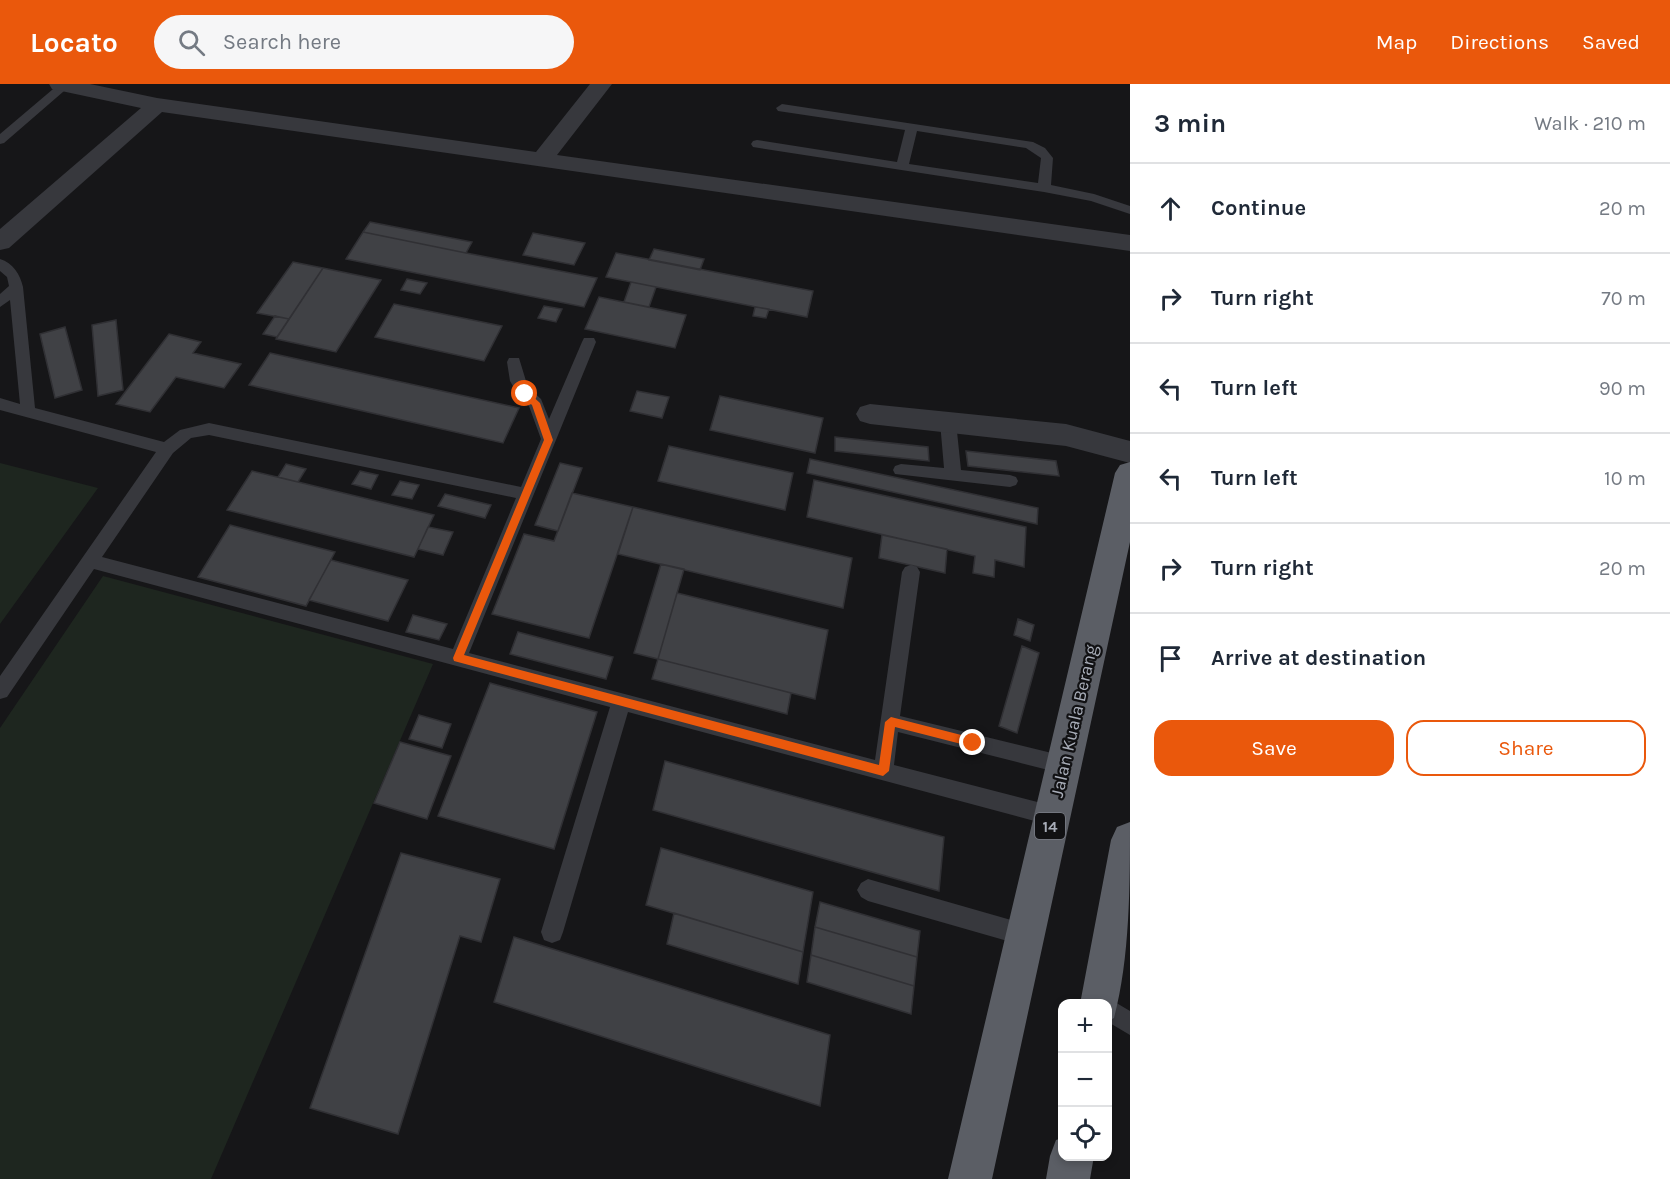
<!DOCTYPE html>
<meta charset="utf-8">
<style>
body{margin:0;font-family:Karla,sans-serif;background:#f6f6f7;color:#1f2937}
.controls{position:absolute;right:18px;bottom:18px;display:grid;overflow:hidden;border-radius:12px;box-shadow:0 3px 9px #0003}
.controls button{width:54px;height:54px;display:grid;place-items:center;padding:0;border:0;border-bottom:2px solid #e0e1e3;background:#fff;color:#1f2937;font:30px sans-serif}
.stop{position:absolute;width:18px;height:18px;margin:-14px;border:4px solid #ea580c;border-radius:50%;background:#fff}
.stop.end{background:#ea580c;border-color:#fff;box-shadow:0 2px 6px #0008}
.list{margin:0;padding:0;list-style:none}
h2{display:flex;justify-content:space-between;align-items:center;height:78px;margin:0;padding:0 24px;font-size:26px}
h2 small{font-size:20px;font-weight:400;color:#747a83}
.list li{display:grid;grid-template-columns:39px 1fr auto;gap:18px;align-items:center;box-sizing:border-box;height:90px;padding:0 24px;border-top:2px solid #e0e1e3}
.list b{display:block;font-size:22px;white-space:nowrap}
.list em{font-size:20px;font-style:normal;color:#747a83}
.actions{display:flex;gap:12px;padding:18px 24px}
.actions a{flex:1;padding:14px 0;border:2px solid #ea580c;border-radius:18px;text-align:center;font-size:21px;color:#ea580c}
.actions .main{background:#ea580c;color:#fff}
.icon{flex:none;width:33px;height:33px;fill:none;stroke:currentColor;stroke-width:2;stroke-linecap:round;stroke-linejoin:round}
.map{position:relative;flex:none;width:1130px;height:1095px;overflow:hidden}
header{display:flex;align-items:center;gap:36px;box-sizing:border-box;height:84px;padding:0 30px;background:#ea580c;color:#fff}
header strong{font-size:28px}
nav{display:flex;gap:33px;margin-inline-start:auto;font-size:21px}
.search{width:420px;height:54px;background:#f6f6f7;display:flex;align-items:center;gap:15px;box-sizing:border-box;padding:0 21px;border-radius:33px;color:#747a83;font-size:22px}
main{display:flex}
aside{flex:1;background:#fff}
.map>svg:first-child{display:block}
.green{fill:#1e261f}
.building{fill:#404145;stroke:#303034;stroke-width:1.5}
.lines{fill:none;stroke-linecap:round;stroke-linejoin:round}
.service{fill:#37383d;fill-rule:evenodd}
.minor{fill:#37383d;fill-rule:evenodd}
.trunk{fill:#5b5e65;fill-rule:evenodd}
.route{fill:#ea580c}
.labels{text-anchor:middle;stroke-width:4.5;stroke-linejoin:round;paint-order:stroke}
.shield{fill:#111113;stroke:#7b7e86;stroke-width:1.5}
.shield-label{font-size:16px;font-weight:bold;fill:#a8adb8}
.street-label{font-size:18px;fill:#a8adb8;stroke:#111113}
</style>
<header>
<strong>Locato</strong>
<div class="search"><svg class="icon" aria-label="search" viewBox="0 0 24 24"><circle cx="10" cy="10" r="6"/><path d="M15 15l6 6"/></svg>Search here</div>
<nav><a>Map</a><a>Directions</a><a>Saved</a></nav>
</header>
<main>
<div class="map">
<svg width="1130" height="1095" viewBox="0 0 1130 1095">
<rect width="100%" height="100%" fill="#161618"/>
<!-- green -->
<path class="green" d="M0,379L98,404L0,540Z
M103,492L433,580L211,1095H0V644Z"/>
<!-- building -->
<path class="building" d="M370,138L472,158L466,169L363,148Z
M363,148L466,169L597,194L584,223L346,175Z
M533,149L585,159L574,181L523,171Z
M654,165L704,175L700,186L649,176Z
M616,169L813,207L807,233L606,193Z
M293,178L323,184L289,235L257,229Z
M323,184L381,196L336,268L276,255Z
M407,195L427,199L420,210L401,206Z
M631,198L656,203L649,223L624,218Z
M599,213L686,231L675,264L585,245Z
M394,220L502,242L484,277L375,253Z
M544,222L562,225L556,238L538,234Z
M755,223L769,225L766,234L753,232Z
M275,232L289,235L277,253L263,250Z
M116,236L123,306L98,312L92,241Z
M65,243L82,306L55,314L40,250Z
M169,250L201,258L193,269L241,280L224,304L176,293L150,328L116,320Z
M270,269L519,324L503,359L249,301Z
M637,307L669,313L662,334L630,327Z
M720,312L823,334L815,369L710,346Z
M835,353L928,363L929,377L835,367Z
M669,362L793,389L785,426L658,397Z
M966,367L1056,377L1059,392L968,382Z
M810,375L1038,424L1037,440L807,389Z
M560,379L582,384L558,447L535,441Z
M286,380L306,385L298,398L278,393Z
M252,387L298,398L434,431L414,473L227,426Z
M360,387L378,391L371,405L352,400Z
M814,396L1026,443L1024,483L995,476L994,493L973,489L975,472L807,433Z
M400,397L419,401L412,415L392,411Z
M572,409L633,423L589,554L492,530L524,450L554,457Z
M445,410L491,421L485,434L438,422Z
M633,423L852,474L843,524L618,470Z
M230,441L335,468L306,522L198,493Z
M428,443L453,448L443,471L418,465Z
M882,451L947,465L945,489L879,474Z
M331,476L408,496L388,537L309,516Z
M661,480L684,485L658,575L634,569Z
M677,509L828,546L815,615L658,575Z
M413,531L447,540L439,556L406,548Z
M1018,535L1034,541L1030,557L1014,551Z
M518,548L613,573L606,595L510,570Z
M1022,562L1039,569L1017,649L999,642Z
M658,575L791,609L787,630L652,595Z
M490,599L597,628L554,765L438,732Z
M419,631L451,640L442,664L409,655Z
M400,658L451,672L427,735L374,719Z
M665,677L944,753L939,807L653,726Z
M661,764L813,808L803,868L646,821Z
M401,769L500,795L481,858L460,852L398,1050L310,1024Z
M820,818L920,847L917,873L815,843Z
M674,829L803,868L798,900L667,860Z
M815,843L917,873L914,902L811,871Z
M514,853L830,951L820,1022L494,918Z
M811,871L914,902L911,930L807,898Z"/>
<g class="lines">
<!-- service -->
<path class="service" d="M59,0L71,1L4,59L0,60V50Z
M782,20L1033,58L1045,64L1053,74L1051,101L1094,110L1130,122V130L1091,117L1044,108L753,63L751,60L753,57L757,56L897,78L905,46L778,27L776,24ZM917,47L1026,64L1041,74L1038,99L909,80Z
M0,175C13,179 20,190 23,203L35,324L164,358L180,346L209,339L521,403L541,355L529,322L520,314L510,297L507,278L509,274H519L526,297L531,306L541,315L549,335L582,258L584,254H594L596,258L469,569L875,676L902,488L905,483L911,481L917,483L920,488L900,632L1064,672L1071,675L1074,681L1071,687L1064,690L898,648L894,681L1053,722L1060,725L1063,732L1060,739L1053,742L628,628L563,848L560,856L552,859L544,856L541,848L610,623L94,485L7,613L0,615V592L156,368L0,326V314L20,320L10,216L0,223V210L9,202L7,193L0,187ZM209,351L516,414L453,565L102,473L173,369L191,354Z
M948,332L953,334L956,338L961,386L1010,391L1016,393L1018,397L1016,401L1010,403L895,390L893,386L895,382L901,380L944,384L940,338L943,334Z
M868,795L1025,840L1033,843L1036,851L1033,859L1025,862L868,817L861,813L857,806L861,799Z
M1108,914L1130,927V951L1108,938V920H1099Z"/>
<!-- minor -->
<path class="minor" d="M49,0H90L157,14L536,68L590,0H612L557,71L1130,151V167L162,28L9,164L0,166V145L141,24L52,5Z
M870,320L1066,340L1130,357V379L1066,362L870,340L860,337L856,330L860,323Z"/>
<!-- trunk -->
<path class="trunk" d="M1130,378V458L992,1095H948L1115,389L1120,381Z
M1130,738C1130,801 1130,874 1114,934L1108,937V920H1080L1111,756L1117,743Z
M1062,1054V1072H1094L1090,1095H1046L1050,1072L1056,1056Z"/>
</g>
<!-- route -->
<path class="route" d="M522,308H528L540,319L553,356L464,571L879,681L885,638L891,633L973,654L977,655V662L973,663L895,643L889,687L883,692L454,577L453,574L544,356L532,321L522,312Z"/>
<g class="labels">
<!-- shield labels -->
<rect class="shield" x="1035" y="729" width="30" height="26" rx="4.5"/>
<g class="shield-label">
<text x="1050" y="748">14</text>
</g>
<!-- street labels -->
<g class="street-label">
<text transform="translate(1074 637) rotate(-77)" y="6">Jalan Kuala Berang</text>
</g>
</g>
</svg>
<div class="controls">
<button>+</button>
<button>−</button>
<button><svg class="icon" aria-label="locate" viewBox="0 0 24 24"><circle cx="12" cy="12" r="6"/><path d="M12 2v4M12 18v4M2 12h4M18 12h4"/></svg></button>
</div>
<div class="stop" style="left:525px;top:310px"></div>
<div class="stop end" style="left:973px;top:659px"></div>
</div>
<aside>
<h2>3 min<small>Walk · 210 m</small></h2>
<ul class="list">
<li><svg class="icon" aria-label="ahead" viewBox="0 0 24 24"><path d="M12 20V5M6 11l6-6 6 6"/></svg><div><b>Continue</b></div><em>20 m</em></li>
<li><svg class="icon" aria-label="right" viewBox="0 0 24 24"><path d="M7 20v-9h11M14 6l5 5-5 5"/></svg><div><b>Turn right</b></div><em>70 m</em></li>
<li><svg class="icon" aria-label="left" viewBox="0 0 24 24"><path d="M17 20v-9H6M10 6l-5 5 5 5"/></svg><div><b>Turn left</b></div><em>90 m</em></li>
<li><svg class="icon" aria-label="left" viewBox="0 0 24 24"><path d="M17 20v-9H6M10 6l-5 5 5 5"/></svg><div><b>Turn left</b></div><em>10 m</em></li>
<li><svg class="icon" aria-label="right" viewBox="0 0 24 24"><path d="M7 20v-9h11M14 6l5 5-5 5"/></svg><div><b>Turn right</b></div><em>20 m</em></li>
<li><svg class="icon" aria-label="arrive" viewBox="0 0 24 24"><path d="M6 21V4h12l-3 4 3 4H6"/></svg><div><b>Arrive at destination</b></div></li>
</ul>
<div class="actions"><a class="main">Save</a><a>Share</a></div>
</aside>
</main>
